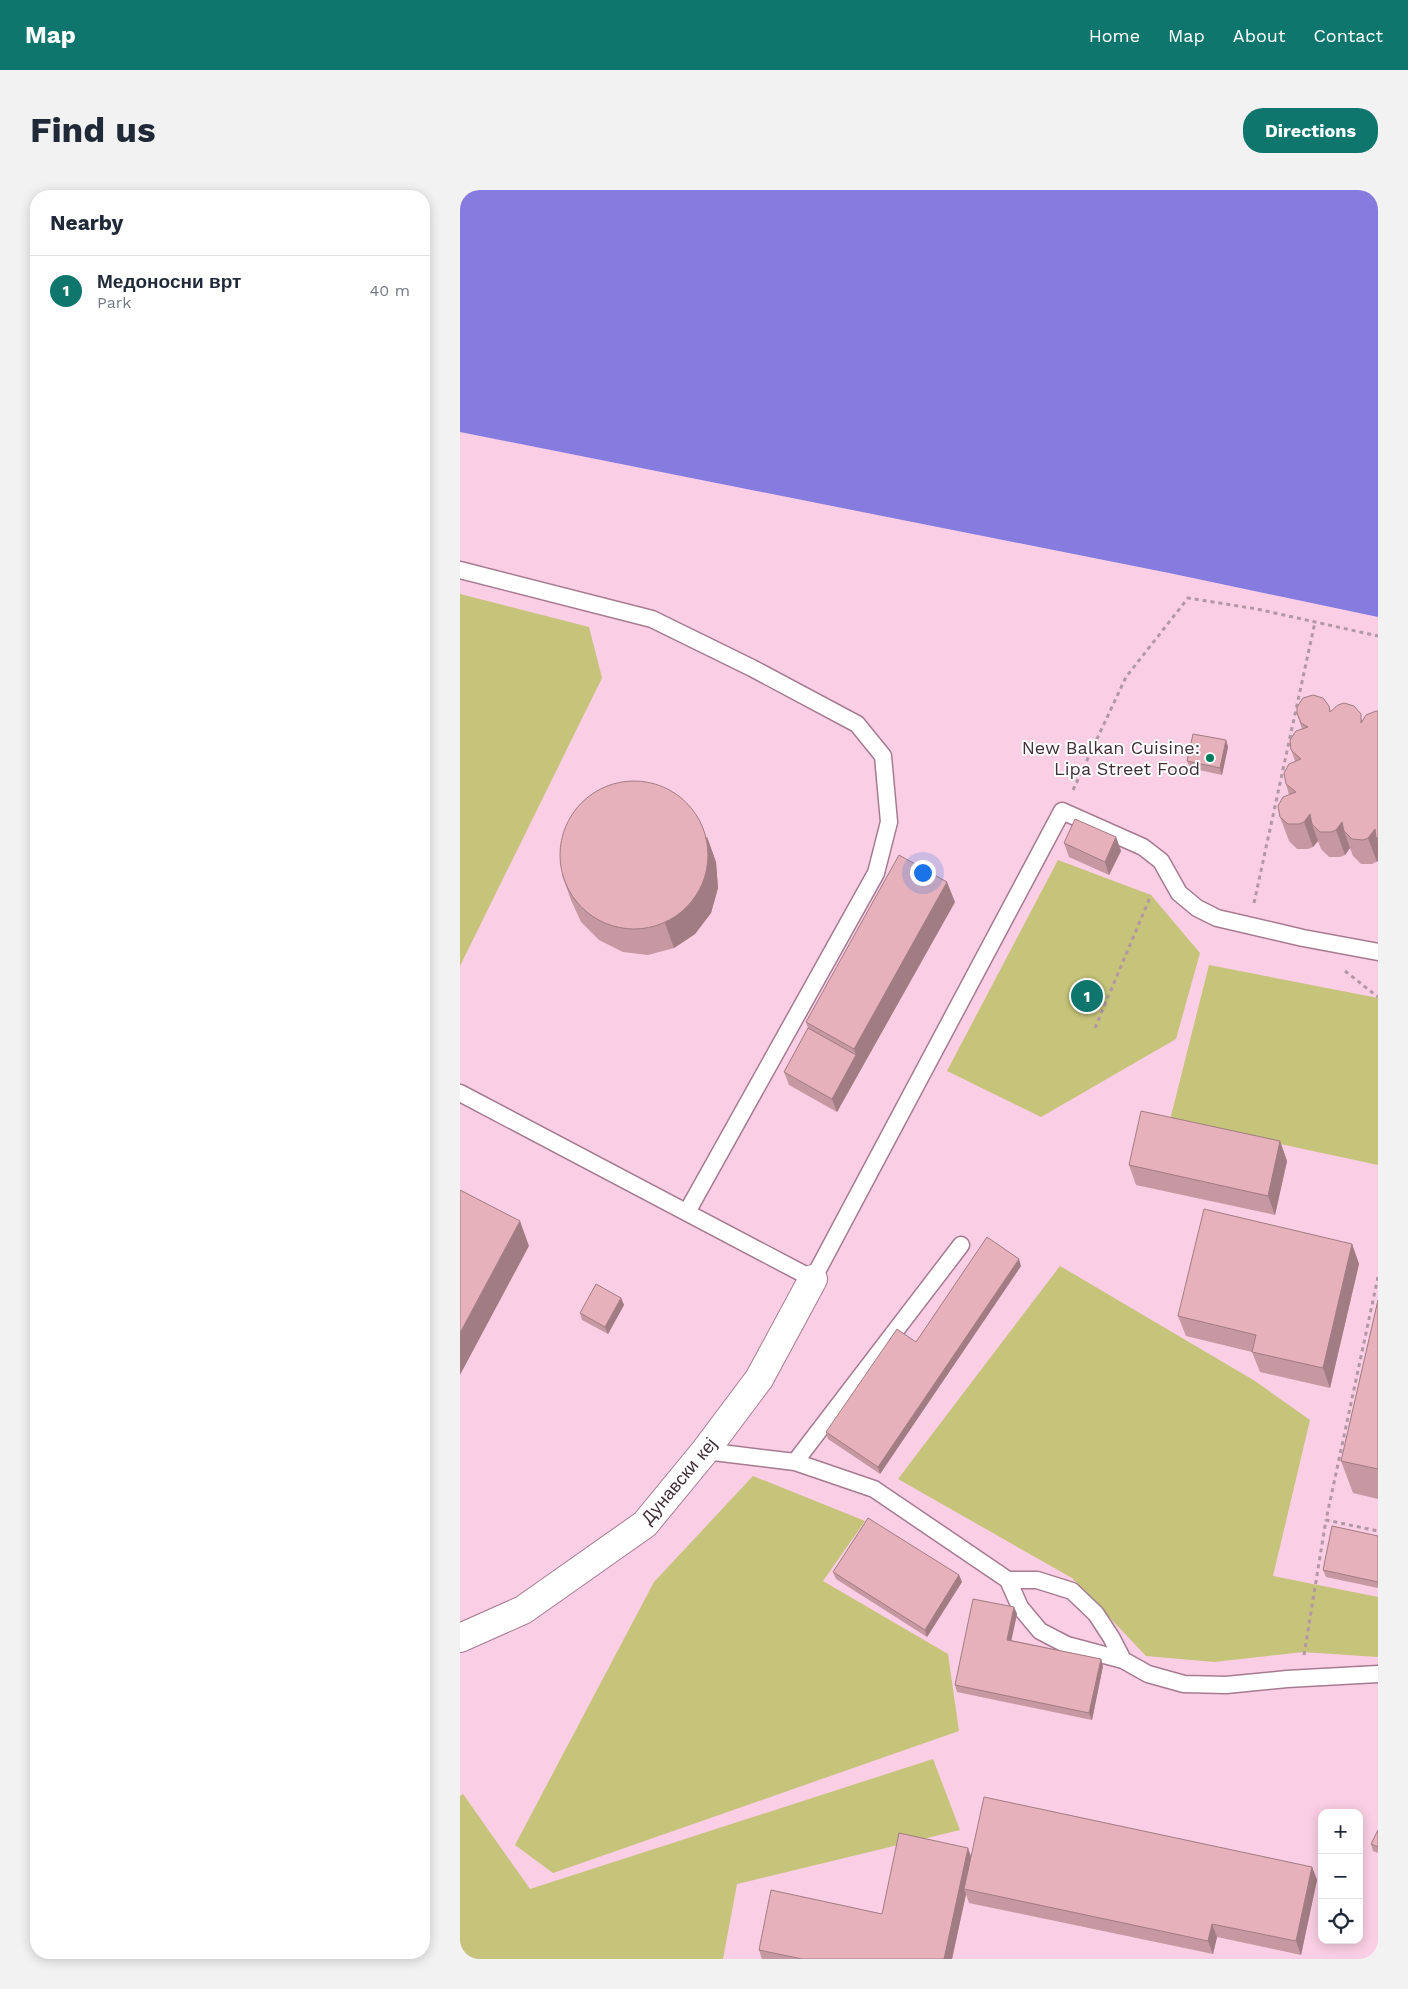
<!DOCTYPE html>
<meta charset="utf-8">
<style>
body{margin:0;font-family:"Work Sans",sans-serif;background:#f2f2f3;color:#1f2937}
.controls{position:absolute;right:15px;bottom:15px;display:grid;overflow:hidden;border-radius:10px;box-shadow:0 2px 12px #0003}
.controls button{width:45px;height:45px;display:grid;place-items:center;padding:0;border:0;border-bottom:1px solid #e0e1e3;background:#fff;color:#1f2937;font:25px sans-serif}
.you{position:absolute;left:462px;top:682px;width:18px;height:18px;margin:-12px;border:4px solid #fff;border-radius:50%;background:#1a73e8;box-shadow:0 0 0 8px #1a73e833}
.badge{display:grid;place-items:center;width:32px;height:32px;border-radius:50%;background:#0f766e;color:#fff;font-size:16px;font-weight:700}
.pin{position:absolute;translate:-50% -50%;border:2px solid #fff;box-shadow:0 1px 5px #0006}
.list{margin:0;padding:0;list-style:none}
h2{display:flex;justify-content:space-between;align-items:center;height:65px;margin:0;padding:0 20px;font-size:21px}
h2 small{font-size:16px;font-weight:400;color:#747a83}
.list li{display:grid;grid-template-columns:32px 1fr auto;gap:15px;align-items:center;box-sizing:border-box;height:70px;padding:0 20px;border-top:1px solid #e0e1e3}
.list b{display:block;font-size:19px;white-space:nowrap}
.list p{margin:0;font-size:16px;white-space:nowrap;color:#747a83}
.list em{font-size:16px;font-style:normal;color:#747a83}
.icon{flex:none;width:28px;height:28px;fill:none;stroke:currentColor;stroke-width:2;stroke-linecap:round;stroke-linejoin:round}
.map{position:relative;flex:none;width:918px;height:1769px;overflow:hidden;border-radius:20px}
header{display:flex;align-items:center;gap:30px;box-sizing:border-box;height:70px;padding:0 25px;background:#0f766e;color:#fff}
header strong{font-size:24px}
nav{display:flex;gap:28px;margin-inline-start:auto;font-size:18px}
.intro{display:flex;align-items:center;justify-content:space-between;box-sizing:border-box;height:120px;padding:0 30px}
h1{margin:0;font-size:35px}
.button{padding:12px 22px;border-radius:20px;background:#0f766e;color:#fff;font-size:18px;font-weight:700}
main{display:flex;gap:30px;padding:0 30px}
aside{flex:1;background:#fff;border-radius:20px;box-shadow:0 2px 12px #0003}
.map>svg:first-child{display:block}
.built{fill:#facee4;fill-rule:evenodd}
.green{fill:#c6c37a}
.water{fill:#867bdf}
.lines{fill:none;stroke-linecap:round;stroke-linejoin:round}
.service-casing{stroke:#a67b91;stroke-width:19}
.minor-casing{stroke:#a67b91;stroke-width:30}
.path{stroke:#b298a5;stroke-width:3;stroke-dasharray:4 4;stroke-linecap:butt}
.service{stroke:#fff;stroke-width:16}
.minor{stroke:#fff;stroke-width:28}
.wall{fill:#c698a1}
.shaded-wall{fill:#a17c83}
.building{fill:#e6b1bb;stroke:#a17c83}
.poi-dot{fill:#007c5b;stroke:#fff;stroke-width:2}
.labels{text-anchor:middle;stroke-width:4;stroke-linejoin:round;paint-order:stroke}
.poi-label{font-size:18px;fill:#423039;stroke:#fff;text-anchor:end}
.street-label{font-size:18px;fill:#423039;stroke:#fff}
</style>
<header>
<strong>Map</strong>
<nav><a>Home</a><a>Map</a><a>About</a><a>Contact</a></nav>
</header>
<div class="intro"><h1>Find us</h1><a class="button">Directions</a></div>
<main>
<aside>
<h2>Nearby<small></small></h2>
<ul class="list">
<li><span class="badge">1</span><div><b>Медоносни врт</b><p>Park</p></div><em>40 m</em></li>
</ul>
</aside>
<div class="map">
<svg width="918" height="1769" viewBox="0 0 918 1769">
<rect width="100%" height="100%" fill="#fadceb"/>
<!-- built -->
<path class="built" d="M0,242L709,383L918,427V1769H0ZM862,1623H899V1750H862Z"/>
<!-- green -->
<path class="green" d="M0,404L129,437L142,488L0,776Z
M598,670L691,705L740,763L716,849L581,927L487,881Z
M749,775L918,808V975L710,930Z
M600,1076L795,1191L850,1230L813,1386L918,1407V1467L843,1462L754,1472L686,1466L612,1388L438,1289Z
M293,1286L405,1331L363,1391L488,1464L499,1541L93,1683L55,1655L194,1392Z
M473,1569L500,1640L277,1694L263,1769H0V1606L3,1604L70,1699Z"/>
<!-- water -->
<path class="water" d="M0,0H918V427L709,383L0,242Z"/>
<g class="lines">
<!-- service casing -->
<g class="service-casing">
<path id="service" d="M0,380L192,429L292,478L397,534L423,566L429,632L416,683L227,1022
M0,903L353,1089L602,621L683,657L701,671L719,703L737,718L757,728L843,748L918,762
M245,1261L335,1272L414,1299L548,1390H577L612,1401L636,1424L651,1447L663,1470L688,1484L724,1494L766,1495L827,1489L918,1484
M335,1272L501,1055
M548,1390L560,1417L580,1441L607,1455L663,1470"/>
</g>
<!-- minor casing -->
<g class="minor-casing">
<path id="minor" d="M0,1448L63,1420L185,1334L245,1261L299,1189L353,1089"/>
</g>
<!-- path -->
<path class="path" d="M613,600L666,487L728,408L797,419L918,446
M794,713L855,432
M885,781L918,807
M635,838L691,705
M918,1087L866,1330L918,1341
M844,1465L866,1330"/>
<!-- service -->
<use href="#service" class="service"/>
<!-- minor -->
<use href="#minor" class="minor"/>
</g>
<!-- wall -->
<path class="wall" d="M869,516L871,522L903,530L918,521V671L912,674H901L893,666L890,658L885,665L880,667H869L861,659L858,651L853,657L848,659H837L829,651L820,627L829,605L826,594L835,571L831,560L842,539L837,523Z
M766,550L768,557L762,585L730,578L727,571Z
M247,647L256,672L258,698L251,723L235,744L214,758L188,765L163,762L139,750L121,732L111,710L102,685Z
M656,647L661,661L649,685L609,667L604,653Z
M495,712L377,922L329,895L324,882L348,838L346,832Z
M820,951L827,971L815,1025L676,995L669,975Z
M892,1054L899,1074L870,1198L800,1182L792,1162L726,1146L718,1126Z
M561,1076L420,1284L368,1249L366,1242L456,1152Z
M161,1108L164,1115L148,1144L122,1130L120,1123Z
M918,1110V1309L893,1303L881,1271Z
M918,1346V1398L866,1387L863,1380Z
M373,1382L499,1385L502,1392L467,1447L376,1389Z
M554,1417L557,1424L551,1450L641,1469L643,1476L632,1530L497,1502L495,1495Z
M918,1640V1663L913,1661L911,1654Z
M511,1667L852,1677L857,1690L841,1765L757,1747L753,1764L509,1713L506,1704L492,1769H302L299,1760L422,1724Z"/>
<!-- shaded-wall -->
<path class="shaded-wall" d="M766,550L768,557L762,585L760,578Z
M850,624L852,634L858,651L853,657L844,632Z
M882,632L884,641L890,658L885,665L876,640Z
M915,639L918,652V671L917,672L908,648Z
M247,647L256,672L258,698L251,723L235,744L214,758L205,733Z
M656,647L661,661L649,685L645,672Z
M487,692L495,712L377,922L372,909L396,865L394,859Z
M820,951L827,971L815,1025L808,1006Z
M60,1031L69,1056L0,1185V1143Z
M892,1054L899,1074L870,1198L863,1178Z
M559,1069L561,1076L420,1284L418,1277Z
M161,1108L164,1115L148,1144L145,1137Z
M499,1385L502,1392L467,1447L465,1440Z
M554,1417L557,1424L550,1457L547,1450Z
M641,1469L643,1476L632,1530L629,1523Z
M508,1658L513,1672L504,1699L506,1704L492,1769H484Z
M852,1677L857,1690L841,1765L836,1751Z
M752,1734L757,1747L753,1764L748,1751Z"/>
<!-- building -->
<path class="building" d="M853,505L863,508L869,516L870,522L878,515L884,513L894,516L901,524V533L906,525L916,521H918V649L916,647L915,639L908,648L903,650L892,649L884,641L882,632L876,640L871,642H860L852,634L850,624L844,632L839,634H828L820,627L818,616L823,607L836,602L826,594L824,583L829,574L841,569L831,560L830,550L836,541L848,537L841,533L837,523V517L843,508Z
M733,544L766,550L760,578L727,571Z
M100 665a74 74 0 1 1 148 0a74 74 0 1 1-148 0Z
M615,629L656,647L645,672L604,653Z
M439,665L487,692L394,859L346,832Z
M348,838L396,865L372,909L324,882Z
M681,921L820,951L808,1006L669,975Z
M0,1000L60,1031L0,1143Z
M744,1019L892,1054L863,1178L792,1162L796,1145L718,1126Z
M527,1047L559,1069L418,1277L366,1242L437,1139L456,1152Z
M136,1094L161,1108L145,1137L120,1123Z
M918,1110V1279L881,1271Z
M408,1328L499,1385L465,1440L373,1382Z
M872,1336L918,1346V1392L863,1380Z
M513,1409L554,1417L547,1450L641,1469L629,1523L495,1495Z
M524,1607L852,1677L836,1751L752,1734L748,1751L504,1699Z
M918,1640V1657L911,1654Z
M439,1643L508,1658L484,1769H342L299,1760L311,1700L422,1724Z"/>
<!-- markers -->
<circle class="poi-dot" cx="750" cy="568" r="5"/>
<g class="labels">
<!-- poi labels -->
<g class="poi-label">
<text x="740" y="564">New Balkan Cuisine:<tspan x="740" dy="21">Lipa Street Food</tspan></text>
</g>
<!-- street labels -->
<g class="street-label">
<text transform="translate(219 1291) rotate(-50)" y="6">Дунавски кеј</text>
</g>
</g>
</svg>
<div class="controls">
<button>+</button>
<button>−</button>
<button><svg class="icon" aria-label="locate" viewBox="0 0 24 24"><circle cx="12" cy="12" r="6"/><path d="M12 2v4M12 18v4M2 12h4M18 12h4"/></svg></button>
</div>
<div class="you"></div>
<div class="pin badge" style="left:627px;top:806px">1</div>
</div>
</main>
